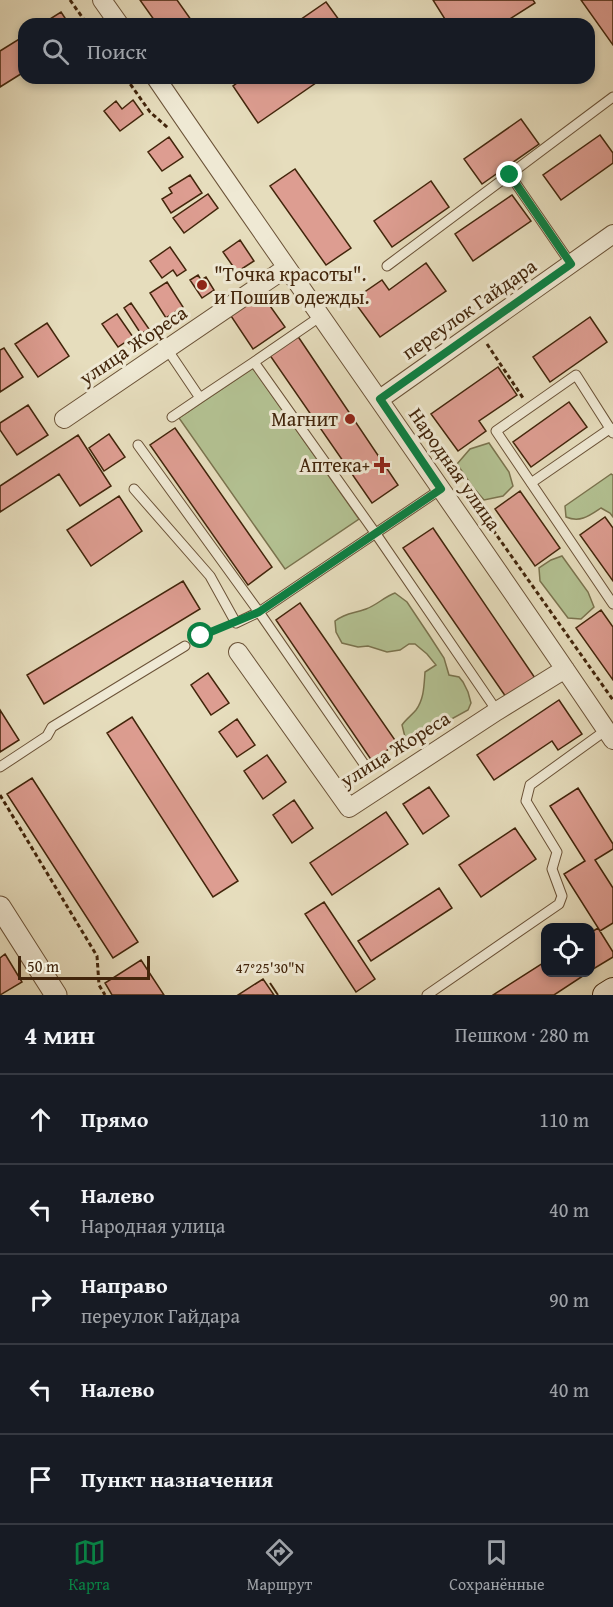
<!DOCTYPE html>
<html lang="ru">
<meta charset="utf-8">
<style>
body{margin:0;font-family:"Gentium Book Plus",serif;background:#20242c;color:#f1f3f6}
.controls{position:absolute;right:18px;bottom:18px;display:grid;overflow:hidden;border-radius:12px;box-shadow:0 3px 9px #0003}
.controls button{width:54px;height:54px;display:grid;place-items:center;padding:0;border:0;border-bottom:2px solid #363941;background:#171b24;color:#f1f3f6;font:30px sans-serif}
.scale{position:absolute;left:18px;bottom:15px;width:132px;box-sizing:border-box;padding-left:6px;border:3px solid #42250b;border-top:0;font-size:16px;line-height:21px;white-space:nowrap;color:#42250b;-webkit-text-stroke:4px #efe9d4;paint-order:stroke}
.stop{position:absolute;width:18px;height:18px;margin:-14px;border:4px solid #0b8043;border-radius:50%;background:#fff}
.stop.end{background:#0b8043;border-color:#fff;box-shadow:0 2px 6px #0008}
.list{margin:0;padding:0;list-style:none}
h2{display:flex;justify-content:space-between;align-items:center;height:78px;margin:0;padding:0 24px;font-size:26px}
h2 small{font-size:20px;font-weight:400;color:#9ea1a6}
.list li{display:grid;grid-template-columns:39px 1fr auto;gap:18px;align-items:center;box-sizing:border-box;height:90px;padding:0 24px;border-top:2px solid #363941}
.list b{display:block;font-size:22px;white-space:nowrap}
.list p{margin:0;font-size:20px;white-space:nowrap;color:#9ea1a6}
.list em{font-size:20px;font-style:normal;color:#9ea1a6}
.icon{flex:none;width:33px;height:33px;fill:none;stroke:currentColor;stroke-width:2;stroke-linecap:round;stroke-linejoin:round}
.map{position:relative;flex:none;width:613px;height:995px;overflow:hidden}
.search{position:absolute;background:#171b24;box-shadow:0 3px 9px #0003;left:18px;right:18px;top:18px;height:66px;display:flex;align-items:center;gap:15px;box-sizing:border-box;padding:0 21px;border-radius:18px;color:#9ea1a6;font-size:22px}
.sheet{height:528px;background:#171b24}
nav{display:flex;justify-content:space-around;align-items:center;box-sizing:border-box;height:84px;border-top:2px solid #363941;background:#171b24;font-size:16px;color:#9ea1a6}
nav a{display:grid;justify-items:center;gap:3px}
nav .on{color:#0b8043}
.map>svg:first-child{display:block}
.green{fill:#b3c192;stroke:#7a734e;stroke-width:1.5}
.building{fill:#dd9d91;stroke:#42250b;stroke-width:1.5}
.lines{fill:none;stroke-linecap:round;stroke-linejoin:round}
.service-casing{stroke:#6b5338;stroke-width:11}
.minor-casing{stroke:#6b5338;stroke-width:20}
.tertiary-casing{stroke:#6b5338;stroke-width:23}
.secondary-casing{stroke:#42250b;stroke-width:26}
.path{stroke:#42250b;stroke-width:3;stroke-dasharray:4.5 3;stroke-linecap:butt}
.service{stroke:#efe9d4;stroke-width:9}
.minor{stroke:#efe9d4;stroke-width:18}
.tertiary{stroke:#efe9d4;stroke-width:21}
.secondary{stroke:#efe9d4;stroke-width:24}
.route{stroke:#0b8043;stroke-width:8}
.ticks{fill:none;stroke:#42250b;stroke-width:2}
.poi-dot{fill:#8f2418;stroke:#efe9d4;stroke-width:2}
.labels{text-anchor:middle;stroke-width:6;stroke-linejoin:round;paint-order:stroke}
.poi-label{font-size:20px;fill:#42250b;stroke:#efe9d4;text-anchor:end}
.street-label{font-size:20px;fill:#42250b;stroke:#efe9d4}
.ticks-label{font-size:15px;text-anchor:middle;fill:#42250b;stroke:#efe9d4;stroke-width:6;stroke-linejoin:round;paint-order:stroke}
</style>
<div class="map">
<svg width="613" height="995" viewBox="0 0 613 995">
<rect width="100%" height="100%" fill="#e6ddbd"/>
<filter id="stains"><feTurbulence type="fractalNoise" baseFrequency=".00333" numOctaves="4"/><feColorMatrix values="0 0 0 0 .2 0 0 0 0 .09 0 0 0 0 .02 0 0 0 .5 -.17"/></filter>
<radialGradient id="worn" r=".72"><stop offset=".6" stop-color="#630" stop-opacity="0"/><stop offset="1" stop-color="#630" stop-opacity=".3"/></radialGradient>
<!-- green -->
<path class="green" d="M253,368L359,519L285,569L179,418Z
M489,443L509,472L513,486L503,496L484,500L472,486L457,464L470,449Z
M611,474L613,475V517L610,513L601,508C589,516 580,523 566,517L565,506Z
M562,556L588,592L594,607L581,619L568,618L540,581L539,568L551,560Z
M395,593L407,602L429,635L444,658L449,675L459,677L463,682L468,692L471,703L468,710L417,738L405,737L402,725C406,719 411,716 416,710C424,699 424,686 425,672L436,665L427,654L415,644H409L400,650L387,652L368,646L358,647L342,643L336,632L335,621C347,612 353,614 366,609C377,605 384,597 395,593Z"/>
<!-- building -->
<path class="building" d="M140,0H177L194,24H157Z
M433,0H533L535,3L502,24H448Z
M581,0H613V45Z
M326,2L342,24H303L300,20Z
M61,12L69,24H42Z
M24,36V72L0,87V51Z
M244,78H323L258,123L233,86Z
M133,100L143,114L120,131L104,111L116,101L122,109Z
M521,119L539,144L482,184L464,159Z
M600,135L613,153V163L561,200L543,175Z
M169,137L183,157L162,171L148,152Z
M295,169L351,248L326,265L270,186Z
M190,175L202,193L171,213L162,199L172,193L169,188Z
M431,181L449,207L392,247L374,221Z
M208,194L218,208L184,233L173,218Z
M512,195L531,221L473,261L455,234Z
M240,240L254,261L237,272L223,252Z
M170,247L186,270L177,276L173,270L162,278L150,261Z
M426,263L446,291L380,337L353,300L382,280L389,290Z
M198,275L201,280L206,277L214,290L202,298L190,280Z
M167,282L183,307L166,318L150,293Z
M258,289L285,327L253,349L227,310Z
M131,303L149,329L141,334L124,308Z
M117,314L133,337L118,347L102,324Z
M590,317L607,342L550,382L533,357Z
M47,323L69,356L38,377L15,344Z
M297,335L398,485L372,503L269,354Z
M4,348L23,377L0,392V350Z
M498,367L517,395L479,421L486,431L458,451L431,414Z
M569,402L587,427L531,467L513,442Z
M28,405L48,435L17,455L0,430V423Z
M175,428L272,567L248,585L150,445Z
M109,434L125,457L104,471L89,448Z
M78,435L111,486L80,506L59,474L0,512V486Z
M520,491L560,548L535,566L495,509Z
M119,496L142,531L91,566L67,530Z
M605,517L613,528V581L580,535Z
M433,528L535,678L506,697L403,548Z
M183,581L200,609L44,704L27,675Z
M300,603L397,743L372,761L276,620Z
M601,610L613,627V680L576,628Z
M208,673L229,703L211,715L191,685Z
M559,700L582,734L558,750L552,741L494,780L477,755Z
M0,710L19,740L0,752Z
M132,717L238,881L213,897L107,733Z
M237,719L255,745L237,757L219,732Z
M267,755L286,782L263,799L244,771Z
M32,778L138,942L113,958L7,794Z
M429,787L449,816L423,834L403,804Z
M578,788L613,844V849L595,860L613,888V923L600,931L564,874L585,861L550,806Z
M294,800L313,828L292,843L273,815Z
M386,812L408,844L332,895L310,863Z
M515,828L536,859L481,897L459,865Z
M439,888L452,908L371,961L358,941Z
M324,902L375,979L356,992L305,914Z
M598,928L613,952V957L590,971V933Z
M5,954L22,982L0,995V958Z
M141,960L164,995H112L105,983Z
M546,961V972H589L554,995H493Z
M263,979L274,995H238Z"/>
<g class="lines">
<!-- service casing -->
<g class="service-casing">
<path id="service" d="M510,175L571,264
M387,266L613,97
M167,349L200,398L254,362L376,534L497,711
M254,362L321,316
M172,417L200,398
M613,433L576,375L496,431L613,604
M531,483L611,428
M134,489L210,576L236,623L259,612L138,445
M364,764L259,612L441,489
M0,767L47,736L52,727L185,646
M427,995L559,904L562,896L552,869L557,852L526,801L530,785L609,728"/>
</g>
<!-- minor casing -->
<g class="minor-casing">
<path id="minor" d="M102,0L119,24
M156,78C307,299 463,517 613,740
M380,399L613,234
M64,419L286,268
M238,652L349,808L497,711L565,669"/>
</g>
<!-- tertiary casing -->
<g class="tertiary-casing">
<path id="tertiary" d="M0,907L56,995"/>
</g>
<!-- secondary casing -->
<g class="secondary-casing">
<path id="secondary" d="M605,995L613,990"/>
</g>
<!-- path -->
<path class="path" d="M70,0L87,24
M126,78L150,112L168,128
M487,344L523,398
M493,530L613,700
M196,639L223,628
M0,795L97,956L99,985L105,995"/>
<!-- service -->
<use href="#service" class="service"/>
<!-- minor -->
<use href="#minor" class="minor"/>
<!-- tertiary -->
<use href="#tertiary" class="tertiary"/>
<!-- secondary -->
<use href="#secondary" class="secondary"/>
</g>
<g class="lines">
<!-- route -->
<path class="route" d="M201,636L259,612L441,489L380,399L571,264L510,175"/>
</g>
<!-- ticks -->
<path class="ticks" d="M270,983L278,995"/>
<!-- markers -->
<g class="poi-dot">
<circle cx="202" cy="285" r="6"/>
<circle cx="350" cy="419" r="6"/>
<path d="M379 456h6v6h6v6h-6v6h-6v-6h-6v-6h6z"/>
</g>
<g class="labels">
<!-- poi labels -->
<g class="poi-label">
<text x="214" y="281" text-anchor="start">"Точка красоты".<tspan x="214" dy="23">и Пошив одежды.</tspan></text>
<text x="338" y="426">Магнит</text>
<text x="370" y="472">Аптека+</text>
</g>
<!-- street labels -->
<g class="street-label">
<text transform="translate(469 309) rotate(-35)" y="7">переулок Гайдара</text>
<text transform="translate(133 345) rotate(-34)" y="7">улица Жореса</text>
<text transform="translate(455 469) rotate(55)" y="7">Народная улица</text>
<text transform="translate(395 749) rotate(-32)" y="7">улица Жореса</text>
</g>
</g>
<g class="ticks-label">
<text x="270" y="973">47°25'30"N</text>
</g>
<rect width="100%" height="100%" filter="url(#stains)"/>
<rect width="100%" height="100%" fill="url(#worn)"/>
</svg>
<div class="controls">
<button><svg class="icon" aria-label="locate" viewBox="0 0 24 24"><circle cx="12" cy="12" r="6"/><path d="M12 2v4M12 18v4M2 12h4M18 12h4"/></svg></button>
</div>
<div class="scale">50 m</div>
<div class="stop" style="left:201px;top:636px"></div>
<div class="stop end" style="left:510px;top:175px"></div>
<div class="search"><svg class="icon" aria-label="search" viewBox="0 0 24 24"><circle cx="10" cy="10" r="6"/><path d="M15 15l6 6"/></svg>Поиск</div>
</div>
<section class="sheet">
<h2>4 мин<small>Пешком · 280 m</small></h2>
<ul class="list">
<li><svg class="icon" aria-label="ahead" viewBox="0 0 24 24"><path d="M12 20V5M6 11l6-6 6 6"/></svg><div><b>Прямо</b></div><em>110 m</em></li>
<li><svg class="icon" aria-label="left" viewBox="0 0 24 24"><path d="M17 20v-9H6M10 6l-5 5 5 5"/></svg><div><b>Налево</b><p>Народная улица</p></div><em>40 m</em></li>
<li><svg class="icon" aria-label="right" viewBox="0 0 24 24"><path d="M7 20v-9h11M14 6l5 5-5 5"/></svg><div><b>Направо</b><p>переулок Гайдара</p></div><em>90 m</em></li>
<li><svg class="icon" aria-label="left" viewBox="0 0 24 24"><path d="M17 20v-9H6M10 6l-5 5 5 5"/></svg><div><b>Налево</b></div><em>40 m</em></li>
<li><svg class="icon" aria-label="arrive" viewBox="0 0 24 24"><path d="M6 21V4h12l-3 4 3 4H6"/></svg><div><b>Пункт назначения</b></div></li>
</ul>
</section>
<nav>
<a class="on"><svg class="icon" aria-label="map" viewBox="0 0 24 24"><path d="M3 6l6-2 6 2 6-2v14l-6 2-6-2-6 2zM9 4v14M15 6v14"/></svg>Карта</a>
<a><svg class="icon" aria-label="directions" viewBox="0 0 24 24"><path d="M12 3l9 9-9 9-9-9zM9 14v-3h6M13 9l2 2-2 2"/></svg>Маршрут</a>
<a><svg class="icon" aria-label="saved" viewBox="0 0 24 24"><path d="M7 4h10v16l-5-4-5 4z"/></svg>Сохранённые</a>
</nav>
